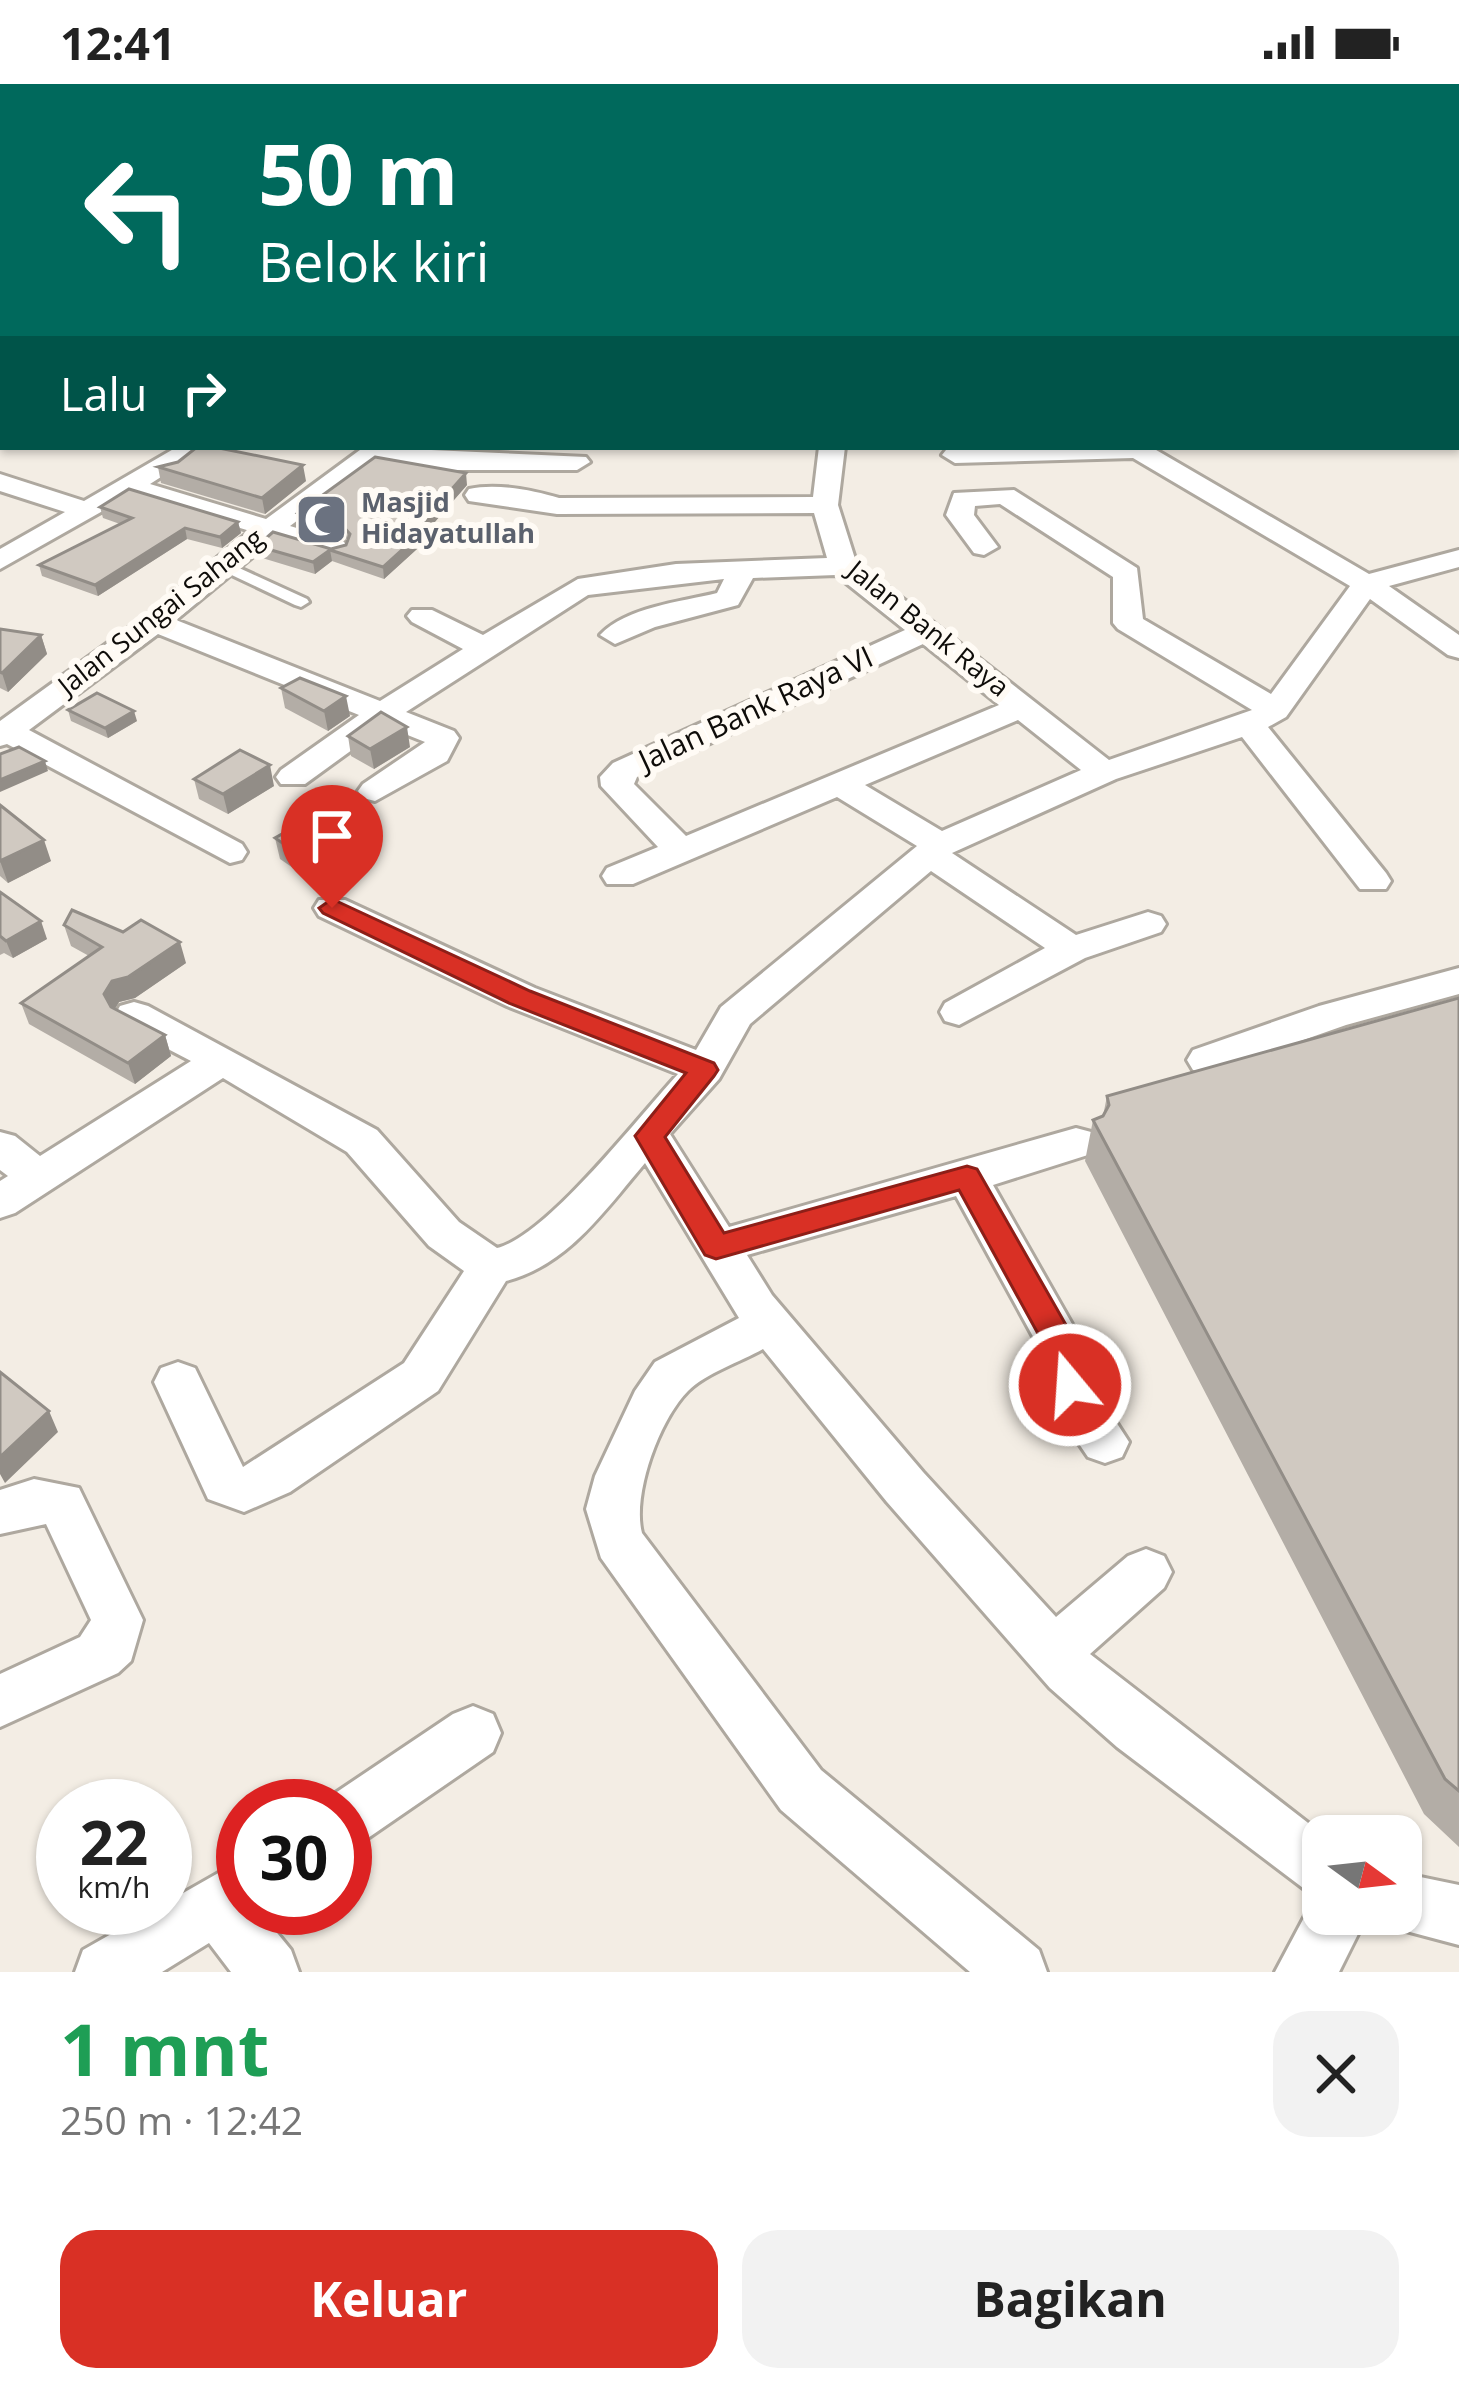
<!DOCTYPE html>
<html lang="id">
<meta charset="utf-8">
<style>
body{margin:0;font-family:"Open Sans",sans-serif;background:#f2f2f2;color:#222;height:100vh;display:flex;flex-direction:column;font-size:45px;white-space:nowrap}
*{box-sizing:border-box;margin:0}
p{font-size:39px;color:#767676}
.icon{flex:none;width:66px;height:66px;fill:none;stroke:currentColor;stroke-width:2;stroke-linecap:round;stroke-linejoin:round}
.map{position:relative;height:1888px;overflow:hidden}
.sheet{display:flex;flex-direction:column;background:#fff;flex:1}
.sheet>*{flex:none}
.top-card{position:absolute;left:0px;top:0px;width:1461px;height:366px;box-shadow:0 3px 9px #0004;background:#00695c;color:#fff;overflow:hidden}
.needle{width:78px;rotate:105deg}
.tools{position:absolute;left:1302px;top:1731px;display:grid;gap:24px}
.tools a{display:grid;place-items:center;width:120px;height:120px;border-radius:24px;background:#fff;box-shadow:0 3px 9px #0004;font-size:60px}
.speed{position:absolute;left:36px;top:1695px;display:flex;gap:24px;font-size:60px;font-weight:700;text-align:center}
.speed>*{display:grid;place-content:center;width:156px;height:156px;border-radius:50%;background:#fff;box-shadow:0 3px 9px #0004;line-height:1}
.speed small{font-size:30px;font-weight:400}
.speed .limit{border:18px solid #d22;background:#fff;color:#111}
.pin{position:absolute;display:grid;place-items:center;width:102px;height:102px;color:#fff;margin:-123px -51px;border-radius:50% 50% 50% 0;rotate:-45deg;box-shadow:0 0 12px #0007}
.pin .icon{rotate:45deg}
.me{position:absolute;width:132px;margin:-66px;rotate:342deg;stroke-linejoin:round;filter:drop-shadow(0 0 9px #0008)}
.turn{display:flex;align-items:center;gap:42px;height:252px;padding:0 60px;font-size:54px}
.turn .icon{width:156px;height:156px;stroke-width:2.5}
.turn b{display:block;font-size:84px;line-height:102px}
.then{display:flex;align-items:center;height:114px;padding:0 60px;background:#0003;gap:24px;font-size:45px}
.round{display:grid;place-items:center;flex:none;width:126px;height:126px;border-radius:36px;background:#f2f2f2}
.head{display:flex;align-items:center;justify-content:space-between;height:204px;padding:0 60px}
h1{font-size:72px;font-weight:700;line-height:90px;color:#1e9e55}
.cta{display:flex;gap:24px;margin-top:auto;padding:24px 60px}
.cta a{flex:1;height:138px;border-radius:36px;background:#d93025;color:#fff;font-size:48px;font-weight:700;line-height:138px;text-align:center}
.cta a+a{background:#f2f2f2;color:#222}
.status{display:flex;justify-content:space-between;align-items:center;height:84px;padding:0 60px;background:#fff;direction:ltr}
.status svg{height:33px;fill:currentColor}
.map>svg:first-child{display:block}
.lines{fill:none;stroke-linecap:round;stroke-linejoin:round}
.lane-casing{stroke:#aea89f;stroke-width:6}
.street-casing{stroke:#aea89f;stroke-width:6}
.secondary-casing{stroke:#aea89f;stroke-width:63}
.highway-casing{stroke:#aea89f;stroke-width:6}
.lane{fill:#fff;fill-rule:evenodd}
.street{fill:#fff;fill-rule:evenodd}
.secondary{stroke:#fff;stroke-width:57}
.highway{fill:#fff;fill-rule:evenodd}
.wall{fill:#b3ada6}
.shaded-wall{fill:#928d87}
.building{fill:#d0c9c1;stroke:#928d87;stroke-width:3}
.route{fill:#d93025;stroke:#8d1f18;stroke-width:3}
.labels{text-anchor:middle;stroke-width:12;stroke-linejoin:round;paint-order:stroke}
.far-worship-label{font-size:27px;font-weight:bold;fill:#5b616d;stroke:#fffbf5;text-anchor:start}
.far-street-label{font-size:27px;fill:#0e0c09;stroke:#fffbf5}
.street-label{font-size:30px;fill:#0e0c09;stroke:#fffbf5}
</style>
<div class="status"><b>12:41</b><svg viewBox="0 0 49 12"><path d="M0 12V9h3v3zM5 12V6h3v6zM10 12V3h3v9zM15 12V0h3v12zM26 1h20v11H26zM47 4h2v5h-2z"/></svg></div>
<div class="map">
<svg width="1459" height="1888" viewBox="0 0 1459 1888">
<rect width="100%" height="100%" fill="#f3ede4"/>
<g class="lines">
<defs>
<path id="lane" d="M224 477 307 515 309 518 301 523 295 521 219 485V479Z"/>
<path id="street" d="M1189 0H1207L1209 3H1191Z
M0 15H3L0 26Z
M1458 41H1459V51H1458Z
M0 53H3V65H0Z
M0 139H3V151H0Z
M1459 187V200H1458V187Z
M3 205V219L0 220V206Z
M3 247V261L0 262V248Z
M1458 326H1459V340H1458Z
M177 363H208L150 400 266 435 364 363 586 373 590 378 577 386H453L374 379 290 442 344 458 348 464 344 470 334 472 274 455 176 536 380 617 463 565 412 538 407 532 412 526H432L483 551 578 495 676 480 827 474 814 429 557 430 469 417 465 411 469 405C496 399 532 406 559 414L813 413 819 363H845L838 421 856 478 1109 676 1252 626 1118 545 1113 539V493L1000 420 975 422 974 431 998 463 984 471 974 469 946 431 954 409 1014 406 1137 484 1143 535 1271 610 1350 502 1133 374 955 379 942 371 946 366 1151 363 1369 490 1459 466V483L1389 502 1459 551V574L1448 571 1370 515 1286 633 1268 643 1386 789 1391 797 1386 805H1360L1242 653 1116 695 952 769 1076 851 1148 828 1161 832 1166 840 1161 848 1085 874 959 941 945 937 940 928 945 919 1045 864 931 787 750 940 719 995 670 1050 729 1143 1076 1044 1091 1048 1097 1059 1091 1070 993 1101 1093 1277 1098 1310 1129 1358 1122 1373 1105 1379 1088 1373 1058 1329 1051 1315 1047 1278 956 1112 747 1171 772 1211 923 1388 1056 1533 1128 1472 1146 1465 1164 1472 1172 1488 1164 1504 1090 1570 1325 1752 1323 1830H1368L1339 1888H1275L1315 1813 1117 1663 1050 1604 887 1418 763 1265C740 1278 706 1289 688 1307 659 1336 632 1411 642 1449L821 1686 1039 1866 1047 1888H970L781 1726 601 1474 586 1425 595 1392 635 1307 655 1278 739 1234 645 1079C605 1126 568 1181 506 1197L438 1307 290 1408 244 1428 208 1415 154 1298 161 1284 178 1278 195 1284 243 1383 404 1279 464 1187 429 1162 347 1068 223 994 15 1129 0 1134V1097L8 1092 0 1086V1048L15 1052 40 1072 191 977 120 940 115 931 120 922 134 918 148 922 377 1046 459 1138 497 1164C547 1152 640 1031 678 990L507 922 319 832 314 824 319 816H345L535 904 696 966 721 923 917 762 837 713 633 800H607L602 792 607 784 658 763 601 702 600 693 613 679 905 546 836 491 753 494 738 521 655 543 615 560 600 551C626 523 681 518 717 509L724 495 588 511 406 628 454 647 459 654 447 677 375 717 363 714 358 707 363 700 425 658 385 642 305 700H281L276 693 281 686 359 631 158 550 29 646 242 760 247 768 242 776 230 779 7 660 0 662V637L145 532 250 447 131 411 0 485V465L65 428 0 407V390L84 417ZM923 560 999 621 686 752 634 700 637 693ZM1018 636 1081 686 942 747 865 701Z
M1459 884V910L1346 941 1207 990 1193 986 1187 976 1193 966 1319 922Z
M34 1395 79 1404 143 1536 131 1577 118 1589 0 1643V1590L80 1553 91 1536 46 1440 0 1450V1406Z
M473 1622 493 1630 501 1649 493 1668 365 1756 345 1765V1722H322L325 1716 453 1630Z
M243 1775V1824H265L260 1828 291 1866 299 1888H231L209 1859 162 1888H75L83 1866Z
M1401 1789 1459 1801V1861L1380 1840 1376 1830H1401Z"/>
<path id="secondary" d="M501 3 507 0
M0 99 3 98"/>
<path id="highway" d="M739 0H782L784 3H741Z
M1458 164H1459V186H1458Z"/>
</defs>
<use href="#lane" class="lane-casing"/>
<use href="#street" class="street-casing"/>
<use href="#secondary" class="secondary-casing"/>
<use href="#highway" class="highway-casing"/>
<use href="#lane" class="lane"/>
<use href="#street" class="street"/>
<use href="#secondary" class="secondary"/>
<use href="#highway" class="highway"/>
</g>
<path class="wall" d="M158 383 306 397 265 430 161 399Z
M467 401 427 447 428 455 384 495 332 477 315 490 259 473 257 462 331 465 346 461 348 456 345 454 300 440 298 429Z
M100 423 238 438 241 449 222 464 187 455 98 512 42 492 39 481 120 440 103 434Z
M0 545 41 551 47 570 8 608 0 604Z
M281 604 350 632 328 647 285 624Z
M68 626 137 637 108 654 71 637Z
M348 652 410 663 374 685 351 672Z
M194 695 274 702 228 730 199 715Z
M0 721 51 777 8 799 0 792Z
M366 744 369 765 312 797 280 775 275 754Z
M0 808 47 855 13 874 4 869 0 871Z
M64 841 186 879 135 914 119 918 115 925 165 951 171 972 135 1000 29 940 21 919 89 872 71 862Z
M1459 914V1763L1424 1730 1085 1077 1093 1036 1103 1032 1107 1012Z"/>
<path class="shaded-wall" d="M1447 0H1459V8L1458 3H1439Z
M303 381 306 397 265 430 262 414Z
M466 389 467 401 427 447 428 455 384 495 383 483Z
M238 438 241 449 222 464 220 453Z
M185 444 187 455 98 512 95 501Z
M330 466 332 477 315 490 313 478Z
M41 551 47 570 8 608 2 589Z
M346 612 350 632 328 647 324 627Z
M134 627 137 637 108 654 105 644Z
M407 643 410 663 374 685 370 665Z
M45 677 48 687 0 708V696Z
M270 681 274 702 228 730 223 710Z
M366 744 369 765 312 797 307 776Z
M44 756 51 777 8 799 0 777Z
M41 837 47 855 13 874 6 857Z
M180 858 186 879 135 914 119 918 111 931 104 910 112 897Z
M165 951 171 972 135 1000 128 979Z
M49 1327 58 1348 5 1399 0 1390V1373Z"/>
<path class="building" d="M535 0H659L671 3H534Z
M1349 0H1447L1439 3H1346Z
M197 363H214L303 381 262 414 158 383 178 378Z
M375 373 466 389 419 442 426 444 383 483 330 466 313 478 257 462 273 448 331 465 346 461 350 450 343 442 298 429Z
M129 405 238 438 220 453 185 444 95 501 39 481 132 434 100 423Z
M0 545 41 551 2 589 0 588Z
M300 594 346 612 324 627 281 604Z
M97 609 134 627 105 644 68 626Z
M381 628 407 643 370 665 348 652Z
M19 663 45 677 0 696V670Z
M240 666 270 681 223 710 194 695Z
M0 721 44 756 0 777Z
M332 722 366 744 307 776 275 754Z
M0 808 41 837 6 857 0 852Z
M72 826 123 848 141 836 180 858 128 893 112 897 104 910 111 923 165 951 128 979 21 919 102 863 64 841Z
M1459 914V1707L1445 1695 1093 1036 1103 1032 1109 1021 1107 1012Z
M0 1288 49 1327 0 1373Z"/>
<path class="route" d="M332 815 530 907 714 979 718 986 714 992 665 1053 724 1149 967 1082 977 1085 1086 1276 1082 1310 1070 1314 1058 1310 1053 1277 959 1106 716 1175 705 1171 635 1052 686 989 511 920 323 829 319 824Z"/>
<defs>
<symbol id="mosque-square" viewBox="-11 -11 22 22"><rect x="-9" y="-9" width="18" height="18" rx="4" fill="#6b7280" stroke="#fffbf5"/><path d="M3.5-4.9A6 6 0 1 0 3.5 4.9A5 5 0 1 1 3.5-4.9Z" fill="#fff"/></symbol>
</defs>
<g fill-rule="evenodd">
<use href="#mosque-square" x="292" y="406" width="59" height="59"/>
</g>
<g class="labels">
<g class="far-worship-label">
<text x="361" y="428">Masjid<tspan x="361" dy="31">Hidayatullah</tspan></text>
</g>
<g class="far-street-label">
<text transform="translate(161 528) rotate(-38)" y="9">Jalan Sungai Sahang</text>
<text transform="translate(928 545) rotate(39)" y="9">Jalan Bank Raya</text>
</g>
<g class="street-label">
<text transform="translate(756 625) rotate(-25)" y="10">Jalan Bank Raya VI</text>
</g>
</g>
</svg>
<div class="tools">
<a><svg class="needle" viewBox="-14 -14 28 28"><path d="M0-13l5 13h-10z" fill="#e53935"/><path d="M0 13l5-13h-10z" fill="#767676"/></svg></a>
</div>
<div class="speed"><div>22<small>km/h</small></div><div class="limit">30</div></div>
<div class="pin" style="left:332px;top:824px;background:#d93025"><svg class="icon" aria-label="arrive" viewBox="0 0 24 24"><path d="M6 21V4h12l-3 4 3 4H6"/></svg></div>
<svg class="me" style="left:1070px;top:1301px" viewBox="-20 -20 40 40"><circle r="17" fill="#d93025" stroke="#fff" stroke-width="3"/><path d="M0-11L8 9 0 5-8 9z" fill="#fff"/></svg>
<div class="top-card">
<div class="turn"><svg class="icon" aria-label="left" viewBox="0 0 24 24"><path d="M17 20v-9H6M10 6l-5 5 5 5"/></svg><div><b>50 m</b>Belok kiri</div></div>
<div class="then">Lalu<svg class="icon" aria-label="right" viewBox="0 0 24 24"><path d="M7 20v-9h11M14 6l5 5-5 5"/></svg></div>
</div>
</div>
<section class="sheet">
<div class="head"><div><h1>1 mnt</h1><p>250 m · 12:42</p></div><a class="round"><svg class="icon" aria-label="close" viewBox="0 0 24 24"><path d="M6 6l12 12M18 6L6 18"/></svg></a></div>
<div class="cta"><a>Keluar</a><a>Bagikan</a></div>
</section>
